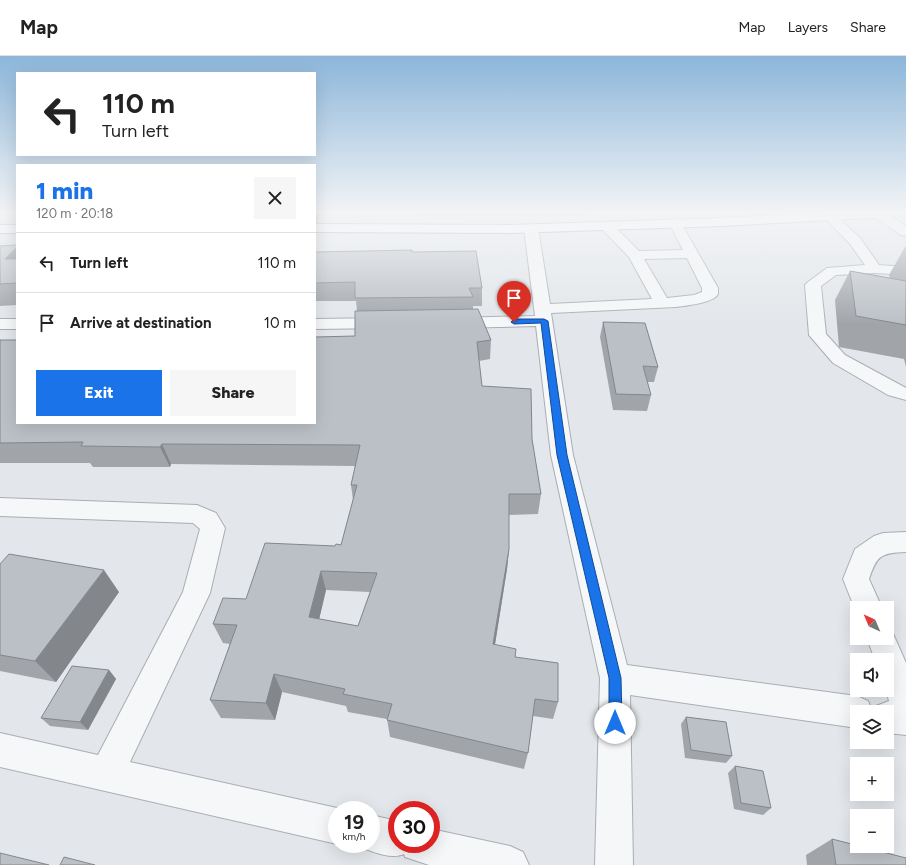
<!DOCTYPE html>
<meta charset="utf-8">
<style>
body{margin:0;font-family:Figtree,sans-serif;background:#f6f6f6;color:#222;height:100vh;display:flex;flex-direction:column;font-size:15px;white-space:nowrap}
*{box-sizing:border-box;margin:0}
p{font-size:13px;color:#767676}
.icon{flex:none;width:22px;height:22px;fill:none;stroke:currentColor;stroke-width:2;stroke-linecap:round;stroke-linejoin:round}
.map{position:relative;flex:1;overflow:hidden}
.details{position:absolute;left:16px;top:108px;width:300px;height:260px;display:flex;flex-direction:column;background:#fff;border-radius:0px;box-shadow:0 4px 16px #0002}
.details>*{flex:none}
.banner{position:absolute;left:16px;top:16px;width:300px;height:84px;border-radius:0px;box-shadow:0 4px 16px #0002;background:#fff;color:#222;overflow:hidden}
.needle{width:26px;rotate:316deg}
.buttons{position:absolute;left:850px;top:545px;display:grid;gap:8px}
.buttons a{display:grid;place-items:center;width:44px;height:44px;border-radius:0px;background:#fff;box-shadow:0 4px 16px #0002;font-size:20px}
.speed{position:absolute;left:328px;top:745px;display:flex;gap:8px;font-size:20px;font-weight:700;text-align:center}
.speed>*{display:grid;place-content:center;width:52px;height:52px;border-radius:50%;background:#fff;box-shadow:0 4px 16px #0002;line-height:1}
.speed small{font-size:10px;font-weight:400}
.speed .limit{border:6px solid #d22;background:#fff;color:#111}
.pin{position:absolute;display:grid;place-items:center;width:34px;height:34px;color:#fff;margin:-41px -17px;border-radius:50% 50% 50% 0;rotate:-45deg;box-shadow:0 0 4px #0007}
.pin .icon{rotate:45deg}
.me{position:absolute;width:44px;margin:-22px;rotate:0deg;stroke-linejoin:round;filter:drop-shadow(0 0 3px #0008)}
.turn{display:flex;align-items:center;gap:14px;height:84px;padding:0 20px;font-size:18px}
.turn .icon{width:52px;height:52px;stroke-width:2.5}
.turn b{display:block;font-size:28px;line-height:34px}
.round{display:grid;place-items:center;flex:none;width:42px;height:42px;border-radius:0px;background:#f6f6f6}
.headline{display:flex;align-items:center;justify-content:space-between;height:68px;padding:0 20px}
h1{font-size:24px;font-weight:800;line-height:30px;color:#1a73e8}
.cta{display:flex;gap:8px;margin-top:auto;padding:8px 20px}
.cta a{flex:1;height:46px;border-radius:0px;background:#1a73e8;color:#fff;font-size:16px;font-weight:800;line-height:46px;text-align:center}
.cta a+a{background:#f6f6f6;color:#222}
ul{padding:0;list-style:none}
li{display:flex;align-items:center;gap:12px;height:60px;padding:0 20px;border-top:1px solid #e0e0e0}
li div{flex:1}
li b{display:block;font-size:15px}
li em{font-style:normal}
header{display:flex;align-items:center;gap:24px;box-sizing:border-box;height:56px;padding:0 20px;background:#fff;border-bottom:1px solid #e0e0e0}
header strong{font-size:19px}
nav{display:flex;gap:22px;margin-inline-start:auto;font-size:14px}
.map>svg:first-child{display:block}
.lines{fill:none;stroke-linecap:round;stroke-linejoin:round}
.minor-casing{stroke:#a9aeb4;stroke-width:2}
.highway-casing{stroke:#8c969f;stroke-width:2}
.minor{fill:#f5f7f8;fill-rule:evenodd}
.highway{fill:#fff;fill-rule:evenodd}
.wall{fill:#a1a5aa;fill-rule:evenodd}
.shaded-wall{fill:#83868b}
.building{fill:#bbc0c6;stroke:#83868b;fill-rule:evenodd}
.route{fill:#1a73e8;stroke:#114b97}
</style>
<header>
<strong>Map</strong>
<nav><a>Map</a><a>Layers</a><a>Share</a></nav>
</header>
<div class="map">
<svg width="906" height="809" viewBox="0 0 906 809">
<rect width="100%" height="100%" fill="#e3e6ea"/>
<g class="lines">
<defs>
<path id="minor" d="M872 155H883L906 170V180L901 179 873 160 871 157Z
M830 157 834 158 860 182 879 209 906 211V219L875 217 836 219 821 230 826 278 845 299 906 332V344L888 339 833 307 809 279 805 229 808 226 827 212 865 209 850 188 824 161 826 158Z
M675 163 680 164 681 167 718 232C718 233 718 237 718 238 714 247 684 250 676 251L551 257 573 399 627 609 857 640 868 645 873 656H857V672L630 639 633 809H595L600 622 551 399 536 270 454 272 448 271 446 267 448 263 454 262 535 260 524 172 526 169H536L538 172 550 248 652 243 629 201 599 170 601 167H611L639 195 683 194 669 167 670 164ZM687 202 702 232V236L694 239 667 242 644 203Z
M386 262 392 263 394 267 392 271 386 272 315 273V263Z
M0 263H17V273H0Z
M0 442 197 449 216 457 225 472 210 537 130 706 337 752 342 754H337V788L0 711V677L98 699 183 536 200 473 193 467 0 460Z
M906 476V496C881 497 877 499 869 523L882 552H857V558L843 523 855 493 874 480 883 477Z
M887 571 891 573 906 607V679L887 677V656H873L876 650 889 645 886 634H887V604H875L867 582H887Z
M371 759 397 765V788H431V773L510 790 523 796 529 809H429L405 801 404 798C390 804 371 795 358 790L357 788H371Z"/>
<path id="highway" d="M848 155H906V160L721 170 511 177 315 176V168L511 169 721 162Z
M0 169H17V177H0Z"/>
</defs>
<use href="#minor" class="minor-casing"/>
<use href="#highway" class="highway-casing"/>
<use href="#minor" class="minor"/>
<use href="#highway" class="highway"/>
</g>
<path class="wall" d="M419 155H600V156H587L586 160H419Z
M17 189V249L0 250V190Z
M905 191H906V311L904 303 839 291 835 244 850 215 890 222 889 219Z
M315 196H412L482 232V250H473V254L491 284 490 303 479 305 482 330 532 383 541 438 538 458 509 459V493L507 513 495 588 515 601 558 646 553 663 533 660 528 697 524 713 390 681 387 663 348 656 346 650 282 636 275 664 221 662 210 644 230 588 223 587 213 568 246 543 335 490 341 489 353 444 351 429 355 410 171 408 170 411H93L90 407H0V284L17 367 355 280 357 255 356 245H315ZM326 534 370 536 358 570 319 563Z
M603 266 658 311 654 326H647L651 339 647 355 613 354 600 281Z
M0 508 119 536 56 626 0 615Z
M109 614 116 623 88 674 50 670 41 662Z
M686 661 732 700 726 707 685 702 681 668Z
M735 710 771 752 763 759 734 753 728 717Z
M832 783 906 809H807L806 799Z"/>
<path class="shaded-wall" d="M315 155H320L317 167H315Z
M17 191V223L5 203Z
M162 388 171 408 170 411 160 391Z
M509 493 507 513 492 607 493 588Z
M104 514 119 536 56 626 35 605Z
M321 515 326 534 315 581 309 561Z
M109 614 116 623 88 674 80 666Z
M274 618 282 636 275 664 266 647Z"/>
<path class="building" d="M17 189V191L5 203H17V227L0 228V190Z
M412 194V196L476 195 482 232H469L473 241 355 242V226L315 227V196Z
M850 215 906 225V269L856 260Z
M478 253 491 284 477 286 482 330 531 333 532 383 541 438H509V493L493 588 516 593 515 601 558 607V646L535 643 528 697 387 664 392 648 343 638 345 633 274 618 266 647 210 644 237 569 213 568 223 542 246 543 265 487 335 490 336 488 341 489 357 429H351L360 389 162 388 160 391 81 390 83 386 0 387V284H17V367H315V281L355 280V255ZM321 515 377 517 358 570 309 561Z
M603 266 645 267 658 311 643 310 651 339 616 338Z
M9 498 104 514 35 605 0 599V508Z
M72 610 109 614 80 666 41 662Z
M686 661 726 666 732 700 691 694Z
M735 710 763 715 771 752 741 747Z
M832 783 906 802V809H836Z
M0 797 49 809H0Z
M64 801 95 809H60Z"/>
<linearGradient id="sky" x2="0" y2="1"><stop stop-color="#8cb6da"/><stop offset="0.58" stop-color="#f2f4f6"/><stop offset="1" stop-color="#f2f4f6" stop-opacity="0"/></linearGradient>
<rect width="906" height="269" fill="url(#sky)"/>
<path class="route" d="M544 263 548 265 567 399 621 622 622 667 620 672 615 674 611 672 609 667V622L557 399 541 267 514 268 511 266 514 263Z"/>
</svg>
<div class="buttons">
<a><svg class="needle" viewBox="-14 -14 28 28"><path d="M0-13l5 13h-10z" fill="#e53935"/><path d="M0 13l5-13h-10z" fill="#767676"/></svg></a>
<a><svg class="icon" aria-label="sound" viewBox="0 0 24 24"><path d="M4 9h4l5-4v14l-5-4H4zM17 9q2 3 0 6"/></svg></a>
<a><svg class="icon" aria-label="layers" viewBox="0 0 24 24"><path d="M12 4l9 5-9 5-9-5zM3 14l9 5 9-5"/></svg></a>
<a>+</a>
<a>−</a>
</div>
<div class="speed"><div>19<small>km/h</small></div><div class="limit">30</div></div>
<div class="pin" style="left:514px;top:266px;background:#d93025"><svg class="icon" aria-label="arrive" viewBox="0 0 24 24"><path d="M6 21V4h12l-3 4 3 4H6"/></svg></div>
<svg class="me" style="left:615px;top:667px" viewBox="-20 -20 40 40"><circle r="19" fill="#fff"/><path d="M0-13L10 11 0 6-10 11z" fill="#1a73e8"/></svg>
<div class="banner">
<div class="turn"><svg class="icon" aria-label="left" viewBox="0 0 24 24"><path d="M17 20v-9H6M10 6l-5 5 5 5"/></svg><div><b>110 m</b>Turn left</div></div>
</div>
<section class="details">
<div class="headline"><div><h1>1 min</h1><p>120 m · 20:18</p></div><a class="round"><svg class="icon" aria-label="close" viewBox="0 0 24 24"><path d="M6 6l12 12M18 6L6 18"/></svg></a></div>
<ul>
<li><svg class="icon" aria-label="left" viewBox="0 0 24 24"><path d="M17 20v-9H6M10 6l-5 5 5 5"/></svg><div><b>Turn left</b></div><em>110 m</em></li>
<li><svg class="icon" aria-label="arrive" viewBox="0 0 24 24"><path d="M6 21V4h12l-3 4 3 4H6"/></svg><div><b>Arrive at destination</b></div><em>10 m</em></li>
</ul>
<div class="cta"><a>Exit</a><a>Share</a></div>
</section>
</div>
